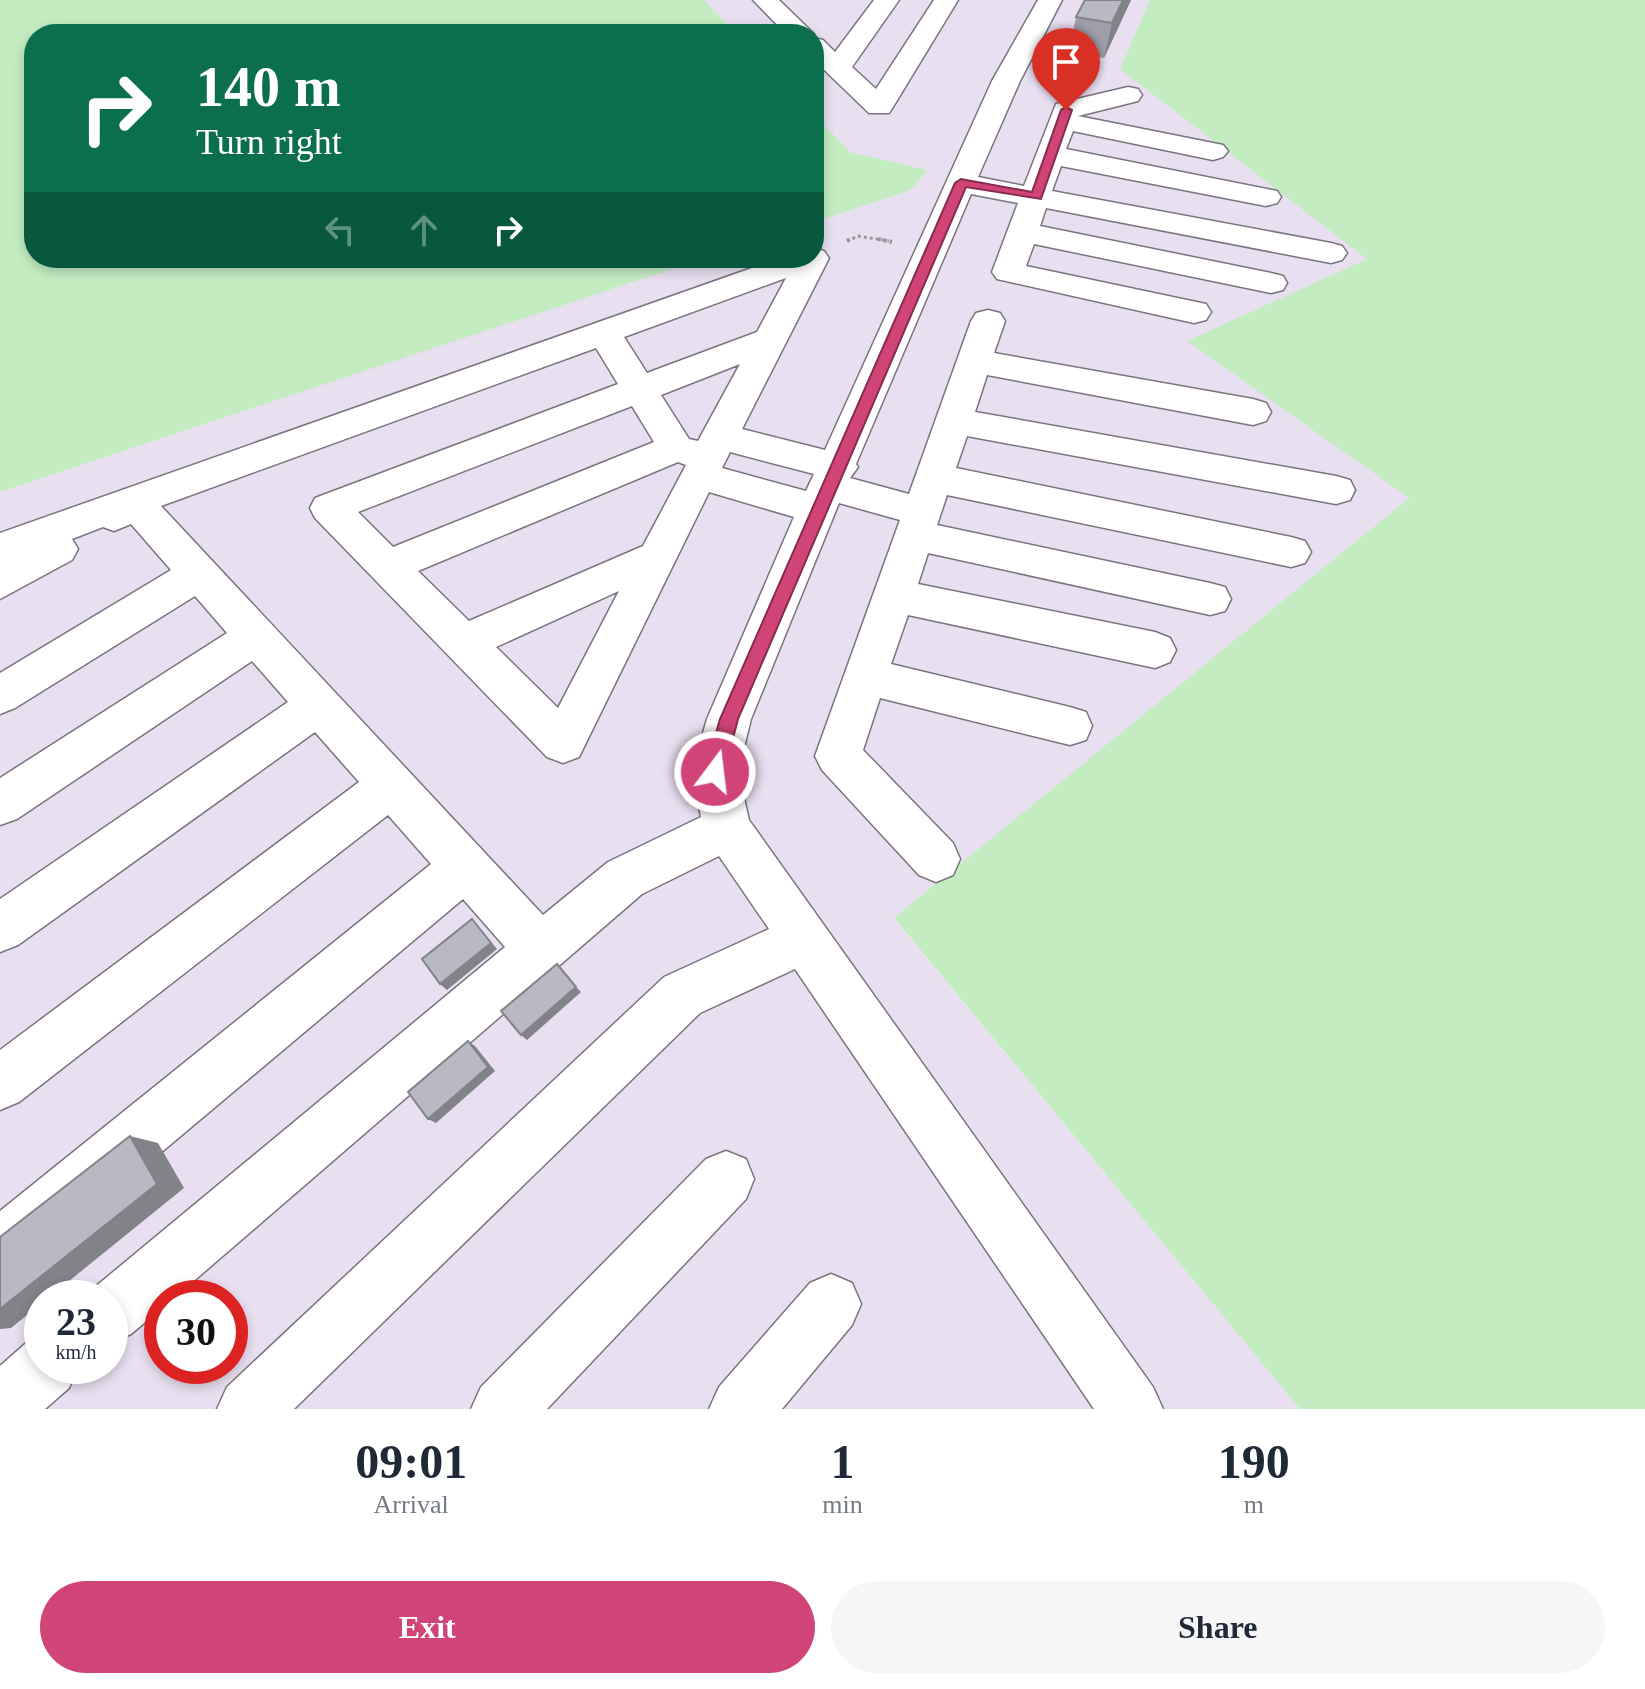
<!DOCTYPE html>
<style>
body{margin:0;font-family:Georgia,serif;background:#f6f6f7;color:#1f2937;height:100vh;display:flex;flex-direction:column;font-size:30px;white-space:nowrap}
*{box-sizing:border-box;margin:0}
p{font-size:26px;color:#747a83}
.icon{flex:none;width:44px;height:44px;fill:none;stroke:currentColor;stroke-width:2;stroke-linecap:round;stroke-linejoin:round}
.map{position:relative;height:1409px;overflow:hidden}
.drawer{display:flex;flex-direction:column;background:#fff;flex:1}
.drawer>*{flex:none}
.top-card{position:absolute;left:24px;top:24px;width:800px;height:244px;border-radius:32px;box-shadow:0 4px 12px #0003;background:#0b6e4f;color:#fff;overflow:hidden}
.speed{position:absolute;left:24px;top:1280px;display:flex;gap:16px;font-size:40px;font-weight:700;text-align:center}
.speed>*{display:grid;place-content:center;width:104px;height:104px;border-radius:50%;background:#fff;box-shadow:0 4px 12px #0003;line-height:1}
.speed small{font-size:20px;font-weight:400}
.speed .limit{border:12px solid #d22;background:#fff;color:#111}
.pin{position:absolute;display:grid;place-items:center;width:68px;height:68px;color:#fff;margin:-82px -34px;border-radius:50% 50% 50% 0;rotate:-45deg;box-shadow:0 0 8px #0007}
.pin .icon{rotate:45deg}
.me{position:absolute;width:88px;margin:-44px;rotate:15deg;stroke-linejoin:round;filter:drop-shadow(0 0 6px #0008)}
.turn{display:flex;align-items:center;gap:28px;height:168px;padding:0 40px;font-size:36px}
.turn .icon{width:104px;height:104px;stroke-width:2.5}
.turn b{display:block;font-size:56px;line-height:68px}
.lanes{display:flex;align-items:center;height:76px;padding:0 40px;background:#0003;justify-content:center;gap:40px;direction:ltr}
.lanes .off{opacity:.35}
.eta{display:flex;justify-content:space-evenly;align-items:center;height:136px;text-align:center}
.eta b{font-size:48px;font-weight:800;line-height:56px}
.action{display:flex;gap:16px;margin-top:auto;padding:16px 40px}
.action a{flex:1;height:92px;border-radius:48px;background:#d04477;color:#fff;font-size:32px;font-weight:800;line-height:92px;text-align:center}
.action a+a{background:#f6f6f7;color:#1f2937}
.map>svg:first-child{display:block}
.built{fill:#e8dff0;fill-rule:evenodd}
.green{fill:#c3edc1}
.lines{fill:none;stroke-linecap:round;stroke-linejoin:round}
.minor-casing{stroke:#79747e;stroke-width:3}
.path-far1{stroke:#9a969e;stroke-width:3;stroke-dasharray:3 3;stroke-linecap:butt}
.path{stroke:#9a969e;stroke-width:4;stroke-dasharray:3 3;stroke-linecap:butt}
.minor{fill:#fff;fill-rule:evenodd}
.wall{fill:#9f9fa9}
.shaded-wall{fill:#828289}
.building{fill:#b9b9c4;stroke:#828289;stroke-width:2}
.route{fill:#d04477;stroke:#872c4d;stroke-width:2}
</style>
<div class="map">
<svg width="1645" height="1409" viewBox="0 0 1645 1409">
<rect width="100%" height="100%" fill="#f1ebf5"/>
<path class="built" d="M704 0H1150L1120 69 1368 259 1188 341 1409 498 894 919 1300 1409H0V491L705 258H814V222L911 190 926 170 850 152 814 115V34H736ZM42 1298H110V1366H42ZM162 1298H230V1366H162Z"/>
<path class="green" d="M0 0H704L736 34H34V258H705L0 492Z
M1150 0H1645V1409H1300L894 918 1409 498 1187 341 1367 259 1120 69Z
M814 115 850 152 927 170 911 190 814 222Z"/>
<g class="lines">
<defs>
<path id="minor" d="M753 0H779L814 34H786Z
M874 0H899L852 67 876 89 934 0H958L893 107 889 113H869L814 60V38L823 40 835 52Z
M1038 0H1062L1020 81 978 177 1024 186 1056 104 1128 87 1138 89 1142 95 1138 101 1078 116 1223 145 1228 151 1223 157 1213 160 1073 131 1066 149 1277 191 1281 197 1277 203 1266 206 1061 166 1052 191 1331 243 1342 246 1347 253 1342 260 1331 263 1046 208 1040 226 1271 273 1283 276 1287 283 1283 290 1271 293 1034 244 1026 266 1206 304 1211 312 1206 320 1194 323 997 279 992 272 1018 203 971 194 856 464 858 467 850 478 909 494 971 321 976 313 988 310 1000 313 1005 321 994 353 1253 399 1266 403 1271 412 1266 421 1253 425 987 375 975 412 1336 476 1350 480 1355 490 1350 500 1336 504 967 436 956 468 1291 537 1305 541 1311 552 1305 563 1291 567 947 495 937 525 1210 583 1225 587 1231 599 1225 611 1210 615 928 553 918 584 1155 632 1170 638 1176 650 1170 662 1155 668 908 615 891 664 1070 707 1086 712 1092 726 1086 740 1070 745 880 698 863 750 953 843 960 859 953 875 936 882 919 875 822 770 815 756 900 520 839 503 751 719 738 772 749 820 1153 1387 1163 1409H1094L795 969 700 1013 294 1409H217L227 1387 664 977 769 929 719 856 642 894 174 1298H162V1308L131 1334 110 1343V1298H86L89 1292 505 947 463 899 21 1270 0 1278V1211L431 864 388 815 19 1102 0 1110V1050L359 782 315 732 18 945 0 952V899L288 702 252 661 17 819 0 825V778L227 633 195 596 15 708 0 714V673L171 570 131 524 114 531 103 527 72 539 78 549 72 560 0 599V533L780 258H814V248L824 251 829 258 742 429 825 450 992 81ZM786 278 757 332 647 373 624 337ZM596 348 618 384 315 498 310 508 315 518 547 757 563 763 579 757 709 492 794 517 707 719 692 772 701 817 608 862 543 915 161 506ZM740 364 698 441 689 439 661 395ZM632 406 654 442 393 547 358 512ZM730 452 814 474 806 491 722 468ZM678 462 686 465 643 546 469 621 418 571ZM619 591 558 708 496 647Z
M726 1151 746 1159 754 1179 746 1199 547 1409H471L481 1387 706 1159Z
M831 1274 852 1283 861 1304 852 1325 782 1409H709L719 1387 810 1283Z
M42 1337V1366H78L69 1388 45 1409H0V1366L25 1344Z"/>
</defs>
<use href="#minor" class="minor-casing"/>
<path class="path-far1" d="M847 241 858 236 889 241"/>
<path class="path" d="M878 239 892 242
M847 241 850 239"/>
<use href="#minor" class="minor"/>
</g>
<path class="wall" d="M1085 0H1131L1104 58 1069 52 1076 17Z"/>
<path class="shaded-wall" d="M1123 0H1131L1104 58 1112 23Z
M472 919 497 949 447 990 440 984Z
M576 987 581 992 527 1040 521 1035Z
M468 1041 475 1046 495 1071 436 1123 428 1119Z
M130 1136 158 1143 184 1188 48 1298H42V1303L11 1328 0 1329V1309Z"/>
<path class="building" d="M1085 0H1123L1112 23 1076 17Z
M472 919 491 943 440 984 422 959Z
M557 964 576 987 521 1035 501 1011Z
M468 1041 488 1067 428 1119 408 1092Z
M130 1136 157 1184 0 1309V1237Z"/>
<path class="route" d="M1066 107 1072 110 1041 199 966 187 738 719 724 772 715 780 708 778 705 772 720 719 955 183 961 179 1032 192 1061 110Z"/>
</svg>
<div class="speed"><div>23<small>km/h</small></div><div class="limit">30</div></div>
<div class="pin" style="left:1066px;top:110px;background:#d93025"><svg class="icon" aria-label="arrive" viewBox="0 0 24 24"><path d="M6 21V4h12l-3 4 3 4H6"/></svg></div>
<svg class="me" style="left:715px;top:772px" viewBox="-20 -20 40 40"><circle r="17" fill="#d04477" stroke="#fff" stroke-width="3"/><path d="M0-11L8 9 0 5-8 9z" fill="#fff"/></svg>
<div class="top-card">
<div class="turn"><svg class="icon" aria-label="right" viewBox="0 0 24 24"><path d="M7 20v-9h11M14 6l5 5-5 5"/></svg><div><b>140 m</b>Turn right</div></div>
<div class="lanes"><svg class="icon off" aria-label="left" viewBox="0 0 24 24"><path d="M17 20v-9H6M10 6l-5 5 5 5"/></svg><svg class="icon off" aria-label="ahead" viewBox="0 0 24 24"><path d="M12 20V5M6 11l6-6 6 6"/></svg><svg class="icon" aria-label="right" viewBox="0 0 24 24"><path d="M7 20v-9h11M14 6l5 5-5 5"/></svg></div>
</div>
</div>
<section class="drawer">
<div class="eta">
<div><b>09:01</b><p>Arrival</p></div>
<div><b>1</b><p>min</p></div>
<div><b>190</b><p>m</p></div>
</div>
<div class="action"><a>Exit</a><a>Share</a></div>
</section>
